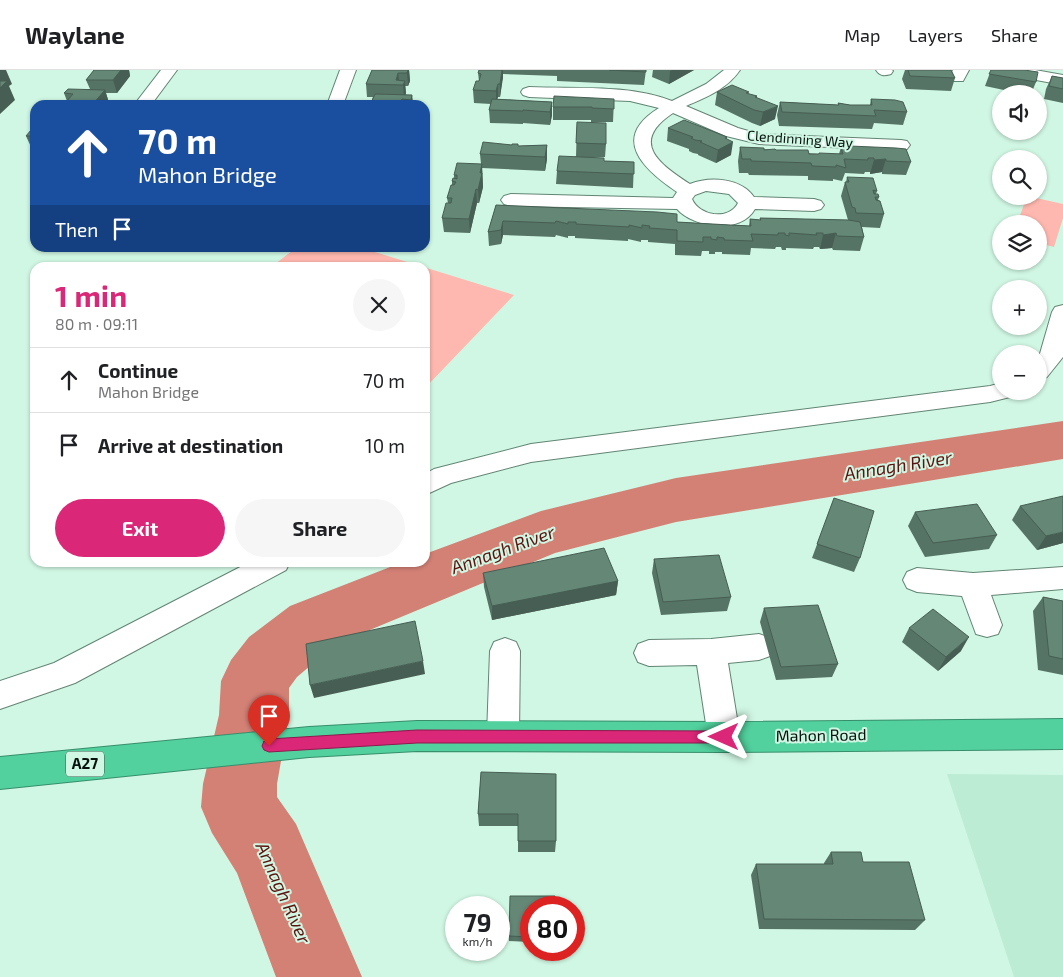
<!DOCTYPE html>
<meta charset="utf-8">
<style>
body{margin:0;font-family:"Exo 2",sans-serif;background:#f6f6f6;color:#202124;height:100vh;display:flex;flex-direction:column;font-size:19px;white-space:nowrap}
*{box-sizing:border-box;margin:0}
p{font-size:16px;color:#757577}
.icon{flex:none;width:28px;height:28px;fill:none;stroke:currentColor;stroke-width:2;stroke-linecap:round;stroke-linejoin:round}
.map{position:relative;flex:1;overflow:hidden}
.drawer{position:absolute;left:30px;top:192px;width:400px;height:305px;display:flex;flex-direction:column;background:#fff;border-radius:15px;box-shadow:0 1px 4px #0004}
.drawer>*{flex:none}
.top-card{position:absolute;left:30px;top:30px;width:400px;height:152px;border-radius:15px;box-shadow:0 1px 4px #0004;background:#1a4fa0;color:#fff;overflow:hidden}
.fabs{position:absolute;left:992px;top:15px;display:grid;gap:10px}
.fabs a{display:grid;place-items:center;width:55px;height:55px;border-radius:50%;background:#fff;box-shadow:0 1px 4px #0004;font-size:25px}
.speed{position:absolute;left:445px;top:826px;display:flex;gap:10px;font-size:25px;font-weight:700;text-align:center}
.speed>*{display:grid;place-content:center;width:65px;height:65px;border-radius:50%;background:#fff;box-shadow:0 1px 4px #0004;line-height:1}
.speed small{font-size:12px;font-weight:400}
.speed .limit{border:8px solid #d22;background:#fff;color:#111}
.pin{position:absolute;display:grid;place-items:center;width:42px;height:42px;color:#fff;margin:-51px -21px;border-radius:50% 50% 50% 0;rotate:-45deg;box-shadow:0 0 5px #0007}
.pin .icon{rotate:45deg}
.me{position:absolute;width:55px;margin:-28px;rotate:270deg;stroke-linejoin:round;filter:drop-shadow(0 0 4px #0008)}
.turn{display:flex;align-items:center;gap:18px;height:105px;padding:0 25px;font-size:22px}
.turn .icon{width:65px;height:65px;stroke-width:2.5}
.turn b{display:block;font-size:35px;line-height:42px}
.then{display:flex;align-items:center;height:48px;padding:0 25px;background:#0003;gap:10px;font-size:19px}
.round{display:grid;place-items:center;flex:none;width:52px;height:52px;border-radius:26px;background:#f6f6f6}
.head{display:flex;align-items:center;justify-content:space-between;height:85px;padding:0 25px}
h1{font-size:30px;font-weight:700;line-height:38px;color:#db2777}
.primary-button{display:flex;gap:10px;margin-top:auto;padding:10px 25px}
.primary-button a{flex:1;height:58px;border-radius:30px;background:#db2777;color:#fff;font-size:20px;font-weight:700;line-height:58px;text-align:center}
.primary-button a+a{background:#f6f6f6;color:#202124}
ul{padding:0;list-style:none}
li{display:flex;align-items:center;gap:15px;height:65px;padding:0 25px;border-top:1px solid #e0e0e0}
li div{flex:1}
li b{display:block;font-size:19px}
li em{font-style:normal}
header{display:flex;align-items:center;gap:30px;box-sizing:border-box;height:70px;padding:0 25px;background:#fff;border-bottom:1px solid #e0e0e0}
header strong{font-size:24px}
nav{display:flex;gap:28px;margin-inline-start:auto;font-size:18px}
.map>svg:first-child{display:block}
.built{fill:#bdecd5}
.green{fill:#feb8af}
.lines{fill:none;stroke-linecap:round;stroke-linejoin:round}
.river{fill:#d38075;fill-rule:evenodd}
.minor-casing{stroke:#628474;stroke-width:2}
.highway-casing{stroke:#378e6b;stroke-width:2}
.minor{fill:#fff;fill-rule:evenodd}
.highway{fill:#52d19e;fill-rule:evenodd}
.wall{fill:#567465}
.shaded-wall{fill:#465e53}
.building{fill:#648776;stroke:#465e53}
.route{fill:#db2777;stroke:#8e194d}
.labels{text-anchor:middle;stroke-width:4;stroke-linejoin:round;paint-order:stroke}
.far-street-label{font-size:14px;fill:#06130d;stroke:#d0f7e3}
.shield{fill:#d0f7e3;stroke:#43574d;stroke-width:1}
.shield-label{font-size:15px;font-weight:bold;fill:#06130d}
.street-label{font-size:16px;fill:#06130d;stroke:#d0f7e3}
.water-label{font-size:18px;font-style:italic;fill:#5e120f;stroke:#d0f7e3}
</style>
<header>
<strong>Waylane</strong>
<nav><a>Map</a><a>Layers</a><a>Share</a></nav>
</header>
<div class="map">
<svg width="1063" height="907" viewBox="0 0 1063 907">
<rect width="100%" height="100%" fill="#d0f7e3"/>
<path class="built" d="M947 704 1063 705V907H1014Z"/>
<path class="green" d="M1027 126 1063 134V148L1054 177 1039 173V154H1017Z
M296 178H362L514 225 425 318V198L271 197Z"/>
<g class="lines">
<path class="river" d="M1063 351V389L676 452 555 483 336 574 297 607 289 618V645L277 714V727L296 754 362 907H276L237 803 212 763 201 737 203 714 219 645 221 611 231 590 249 567 290 536 403 492H425V484L541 441 676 408Z"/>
<defs>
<path id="minor" d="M161 0H177L151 35H134Z
M340 0H356L343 35H327Z
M724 0H740C727 19 707 27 686 36L738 58 759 64 901 70 907 71 910 75 907 79 901 80 759 74 726 66 673 43C629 72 659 94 690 114 710 106 741 108 754 127L814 129 821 131 824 135 821 139 814 141 755 139C740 165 694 158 677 139L511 136 504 134 501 130 504 126 511 124 673 128 677 122C643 99 610 68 659 38L630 31 529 27 523 25 521 22 523 19 529 17C575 19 628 14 672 31L706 14ZM706 121 729 124 738 133C729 151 699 146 692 129L695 125Z
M876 0H892L893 1 891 4C884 6 880 6 876 0Z
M953 0H969L963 11H951L949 8Z
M1002 0H1035L1063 5V15L1010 5 1004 3Z
M1063 235V287L1047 307 1039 310V287L1052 242 1055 237Z
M1001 313V321H1013L1010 327 990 332 531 392 451 413 425 425V404L434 399 531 374 990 316Z
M250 492H290L286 500 75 613 0 639V611L54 593Z
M1063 497V519L991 525 1002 555 998 564 987 567 976 564 962 526 917 522 907 518 903 510 907 502 917 498 973 503Z
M759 564 770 568 774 577 770 586 759 590 728 593 740 667 736 678 724 682 712 678 708 667 697 595 649 596 638 592 634 583 638 574 649 570 711 569Z
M505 568 516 572 520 581 519 665 515 676 503 680 491 676 487 665 490 581 494 572Z"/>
<path id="highway" d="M1063 649V679L724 682 417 681 309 687 0 719V687L309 657 417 651 724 652Z"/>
</defs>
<use href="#minor" class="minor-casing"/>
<use href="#highway" class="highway-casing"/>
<use href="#minor" class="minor"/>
<use href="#highway" class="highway"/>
</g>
<path class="wall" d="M94 0H129L130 6 117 23H106L109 33 108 35H53L66 32 67 31 64 23 90 19 86 10Z
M372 0H409L410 11 408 16H405L406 25H412L413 35H370L373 27H367L366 14Z
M479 0H646L644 15 557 11V6L503 4 500 27H498L497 29 552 32V45L550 55 523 53V54L490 53 489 40 491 34 474 33 473 20 479 11 478 3Z
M653 0H694L669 14 652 7Z
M905 0H951L955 8 951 21 906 19 902 9Z
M991 0 1036 12 1031 24H1023L985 16Z
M1052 6 1063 8V33L1044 29 1046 19Z
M717 22 757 26V28L775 49 760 56 752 53 715 35Z
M614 29 613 52H591V50H553V37Z
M871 29 907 42 903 55 874 53 872 59 779 56 777 45 780 32 838 35V33L850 35H870Z
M577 52 606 74 605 87H591L604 91 634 92 633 118 556 114 557 101 576 86Z
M668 58 727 69 731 85 716 93 698 85V84L693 83 689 81V79L667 71Z
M35 60V79H32L26 66Z
M547 75V89L545 101 482 98 483 117 479 133H477L470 163 444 162 442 148 448 133 447 128 452 115V111L454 108V105L481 94 480 84 518 76Z
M850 76 911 92 906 105 882 104V102L870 104V102H865L864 104 845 103 842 111 833 109V111L808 110V106L749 105 748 103H739L738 91 740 77 818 84H839L841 77H850Z
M847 107 877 121 876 124 879 127 878 130 884 144 880 158 862 157 864 167 860 181 833 180 832 178 820 179 819 177H814L813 179 786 178V180H782L781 177H776L775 179 751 178 750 185 722 184V182H715V184H709V181H702L701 186 675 185V174L648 172V170H641V172L628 169V171L575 168V166H568V168L556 165 555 167 503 165 501 174 489 176 488 162 496 135 677 152 749 156 750 149 760 150V148L848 150 841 126 845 112H846Z
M834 428 860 488 854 502 812 488Z
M1020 436 1063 473 1037 480 1012 450Z
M915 442 997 465 989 479 925 487 908 456Z
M654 489 731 527 727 541 661 545 652 503Z
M483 503 618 511 616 525 492 550 484 517Z
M1043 527 1063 531V605L1038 600 1033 541Z
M764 538 838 594 832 607 776 610 760 552Z
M909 558 961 581 938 601 902 572Z
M481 702 556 771 555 782H518V756H479L478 744Z
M831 782 863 792 925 850 915 860 759 859 751 805 756 794H824V793Z
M531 838V872L509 871V866Z"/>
<path class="shaded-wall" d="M0 0H6L12 14 9 16 15 30 0 44Z
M121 0H129L130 6 117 23 113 10Z
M408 0H409L410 11 408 16 407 3Z
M502 0H503V8L500 27V14Z
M672 0H694L669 14 670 1Z
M398 3 400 15 396 10Z
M405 11 406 23 404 28 403 15Z
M498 14V27L496 34V21Z
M105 20 109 33 108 35H92Z
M412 25 413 35H411V30Z
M552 32V45L550 55V42Z
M778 36 775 49 760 56 763 42Z
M727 67 726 75 733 72 731 85 716 93 718 80 725 68Z
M547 75V89L545 101V87Z
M886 89 882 102 870 104 874 90Z
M482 94 483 117 479 133 478 120 480 103Z
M476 119 477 133 470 163 469 149Z
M503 151V165L501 174V160Z
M836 163 832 178 820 179 823 165Z
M1063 462V473L1037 480 1046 466Z
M618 511 616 525 492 550V536Z
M969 567 961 581 938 601 946 587Z
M423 591 425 604 314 628 310 615Z"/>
<path class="building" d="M94 0H121L113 10H86Z
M372 0H408L407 3H398L397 7 396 10 405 11 403 15 366 14Z
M479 0H502L500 14H498L496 21 473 20 476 11H479L481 4 478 3Z
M609 0H646V2Z
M908 0H951L955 8 910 6Z
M991 0H1024L1038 2 1036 12 989 4Z
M1052 6 1063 8V19L1049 16Z
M0 11H7L0 18Z
M732 15 749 22 746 23 757 26 755 27 778 36 763 42 754 40 717 22Z
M68 19 105 20 92 35H53L57 31 66 32 73 24 64 23Z
M375 24 412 25 411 30 402 29 400 35H370Z
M554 26 614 29V39L592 38V37H553Z
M492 29 552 32 550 42 523 40V41L489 40Z
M871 29 895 30 903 32 907 42 874 40 876 46 782 42 780 32 839 35 838 33 850 35H872Z
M684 50 727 67 725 68 733 72 718 80 700 72 702 71 695 70 691 68 693 67 668 58Z
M577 52 606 53V74L576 73Z
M31 60H35V66H26Z
M483 72 512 75V74H518V76L547 75 545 87 480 84Z
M850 76 896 78 906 79 911 92 886 91V89L874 90V88H868V90L844 89 846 98 836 95V97L812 96 811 93 751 91V89H742L740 77 764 78V80L775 79 776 80H808L809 84H819V83L843 84 841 77H850Z
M559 86 604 88V91L634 92V104L557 101Z
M457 93 482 94 480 103H482L478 120 476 119 469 149 442 148 446 133H451L452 128H447L451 115H454L456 112 452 111 453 108 457 109V105H454Z
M847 107 873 108 877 121 873 120 874 124H878L879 127H875L876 130 880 131 884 144 856 143 855 138 852 137 845 112H849Z
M496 135 657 142 677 144V152L730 155 751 156 750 149 761 150 760 148 849 150 860 152 864 167 837 166 836 163 823 165V163H816L817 165 789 163V166L785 165V163H778V165L751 164 753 171 724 170V168L717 167V170L711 169V167H703V172L677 171V160L649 158 650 156 642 155V158L629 155V157L576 154V152H568V154L556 151 555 153 503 151 501 160 488 162Z
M1063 426V462L1046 466 1020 436Z
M834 428 874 441 860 488 817 474Z
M977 434 997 465 933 473 915 442Z
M604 478 618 511 492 536 483 503Z
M719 485 731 527 663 532 654 489Z
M1043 527 1063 531V589L1049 586Z
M818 535 838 594 781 597 764 538Z
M933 539 969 567 946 587 909 558Z
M415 551 423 591 310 615 306 574Z
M481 702 556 704V771H518V744H478Z
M831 782H861L863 792H909L925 850 764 849 756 794H833Z
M510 826H555V838H531V867L509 866Z"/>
<path class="route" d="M417 660 724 661 729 662 731 667 729 671 724 673H417L269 682 264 680 262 676 264 671 269 669Z"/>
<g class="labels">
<g class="far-street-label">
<text transform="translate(800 69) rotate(4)" y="5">Clendinning Way</text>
</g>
<rect class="shield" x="66" y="681.5" width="38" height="25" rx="4"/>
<g class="shield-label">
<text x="85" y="699">A27</text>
</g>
<g class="street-label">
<text transform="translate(821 665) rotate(-1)" y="6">Mahon Road</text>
</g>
<g class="water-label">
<text transform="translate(898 396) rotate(-9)" y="6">Annagh River</text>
<text transform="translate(503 480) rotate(-20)" y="6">Annagh River</text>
<text transform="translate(283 823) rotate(66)" y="6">Annagh River</text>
</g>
</g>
</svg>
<div class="fabs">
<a><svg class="icon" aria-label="sound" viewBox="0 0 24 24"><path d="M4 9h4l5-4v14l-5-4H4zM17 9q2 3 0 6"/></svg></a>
<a><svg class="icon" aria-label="search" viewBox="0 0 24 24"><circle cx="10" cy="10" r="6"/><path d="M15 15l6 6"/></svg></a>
<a><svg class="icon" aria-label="layers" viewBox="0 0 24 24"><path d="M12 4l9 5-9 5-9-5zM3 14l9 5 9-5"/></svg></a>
<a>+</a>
<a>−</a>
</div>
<div class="speed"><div>79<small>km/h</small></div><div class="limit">80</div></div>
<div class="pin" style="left:269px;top:676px;background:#d93025"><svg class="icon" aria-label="arrive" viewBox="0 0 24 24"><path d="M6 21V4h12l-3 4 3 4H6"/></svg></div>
<svg class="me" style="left:724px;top:667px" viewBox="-20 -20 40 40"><path d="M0-17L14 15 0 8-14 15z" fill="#db2777" stroke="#fff" stroke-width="4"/></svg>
<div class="top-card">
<div class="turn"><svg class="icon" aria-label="ahead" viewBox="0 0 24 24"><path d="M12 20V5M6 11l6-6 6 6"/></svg><div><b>70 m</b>Mahon Bridge</div></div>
<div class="then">Then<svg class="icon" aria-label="arrive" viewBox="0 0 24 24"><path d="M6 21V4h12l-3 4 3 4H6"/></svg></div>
</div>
<section class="drawer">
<div class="head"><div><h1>1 min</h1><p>80 m · 09:11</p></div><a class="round"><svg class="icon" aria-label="close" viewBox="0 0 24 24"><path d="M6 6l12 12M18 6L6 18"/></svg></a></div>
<ul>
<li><svg class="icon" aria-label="ahead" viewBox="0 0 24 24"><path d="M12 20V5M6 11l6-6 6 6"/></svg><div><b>Continue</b><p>Mahon Bridge</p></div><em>70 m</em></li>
<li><svg class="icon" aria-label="arrive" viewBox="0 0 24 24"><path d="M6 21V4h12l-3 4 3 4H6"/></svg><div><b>Arrive at destination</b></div><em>10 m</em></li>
</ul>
<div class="primary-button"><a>Exit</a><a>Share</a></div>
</section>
</div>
